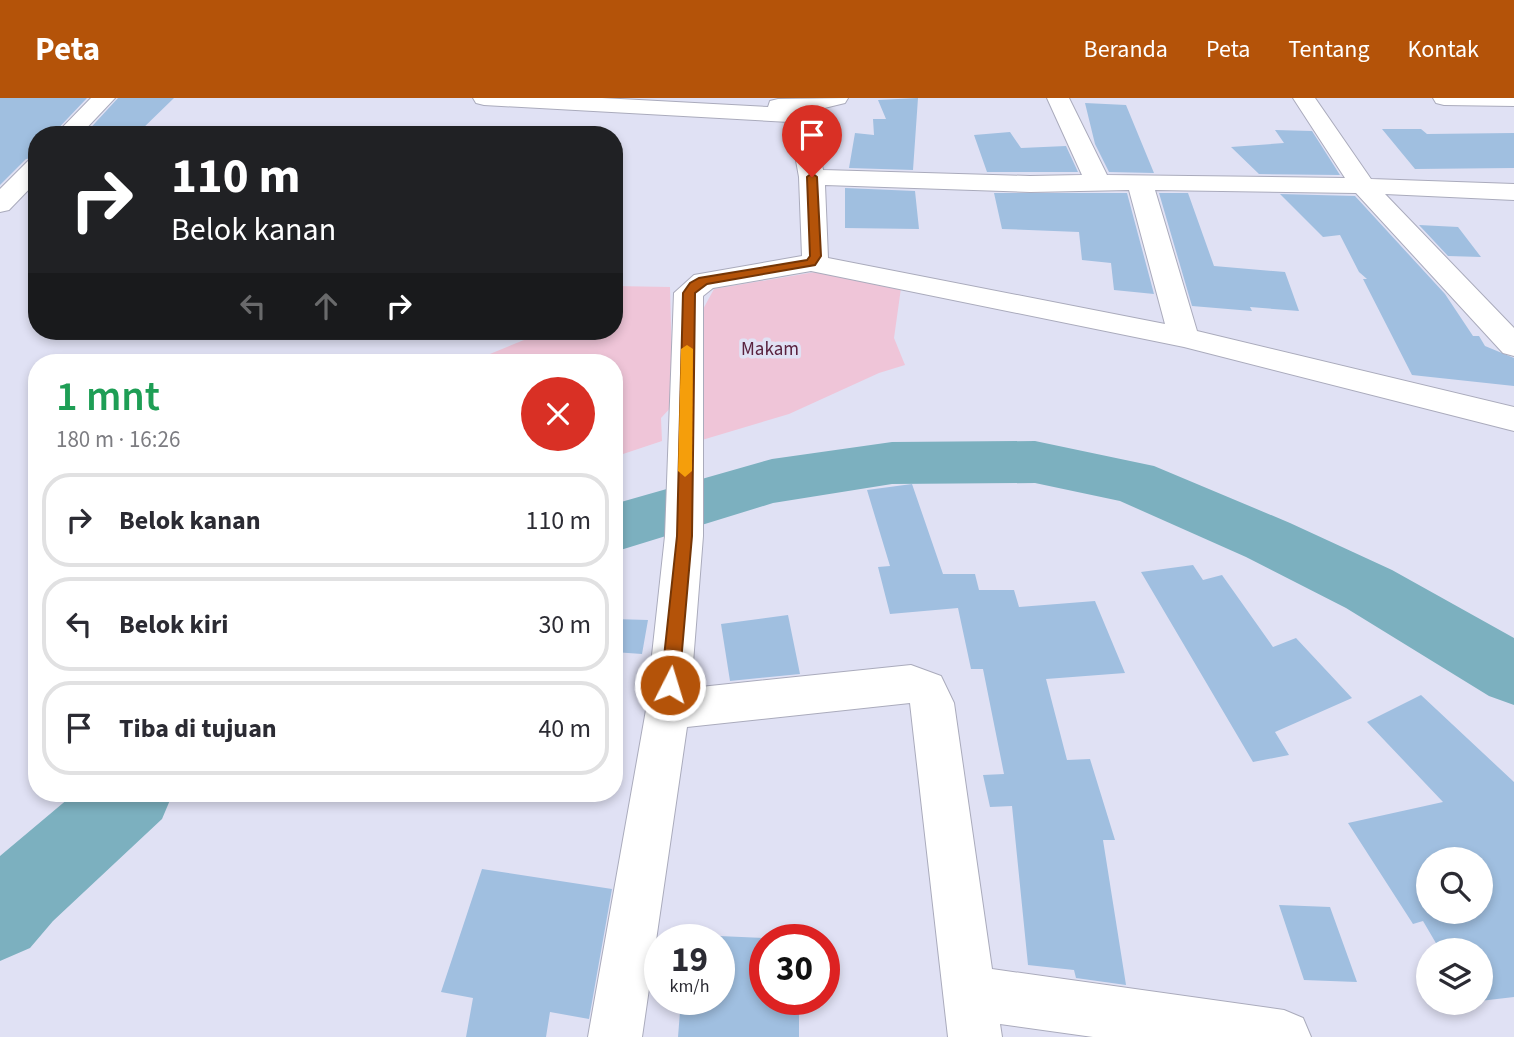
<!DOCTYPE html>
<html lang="id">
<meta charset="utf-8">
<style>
body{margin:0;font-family:"Source Sans 3",sans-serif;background:#f2f2f3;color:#2b2b33;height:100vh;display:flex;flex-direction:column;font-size:26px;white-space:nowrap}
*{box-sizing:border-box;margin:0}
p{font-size:23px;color:#7c7c81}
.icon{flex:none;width:38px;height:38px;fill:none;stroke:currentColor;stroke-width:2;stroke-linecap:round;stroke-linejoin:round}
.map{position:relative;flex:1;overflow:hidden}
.side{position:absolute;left:28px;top:256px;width:595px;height:448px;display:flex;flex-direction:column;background:#fff;border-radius:28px;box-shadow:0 4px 10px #0003}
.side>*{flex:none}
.guide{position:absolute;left:28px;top:28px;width:595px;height:214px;border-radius:28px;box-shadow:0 4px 10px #0003;background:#202124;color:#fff;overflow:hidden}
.controls{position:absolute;left:1416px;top:749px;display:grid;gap:14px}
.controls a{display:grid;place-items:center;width:77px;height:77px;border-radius:50%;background:#fff;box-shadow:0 4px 10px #0003;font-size:35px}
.speed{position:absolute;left:644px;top:826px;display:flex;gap:14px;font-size:35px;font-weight:700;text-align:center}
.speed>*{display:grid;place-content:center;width:91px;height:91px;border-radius:50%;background:#fff;box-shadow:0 4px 10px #0003;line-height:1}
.speed small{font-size:18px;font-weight:400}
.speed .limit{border:10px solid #d22;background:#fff;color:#111}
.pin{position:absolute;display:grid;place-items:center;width:60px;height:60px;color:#fff;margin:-72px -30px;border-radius:50% 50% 50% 0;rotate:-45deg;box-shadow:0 0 7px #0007}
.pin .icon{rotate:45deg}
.me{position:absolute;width:77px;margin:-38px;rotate:5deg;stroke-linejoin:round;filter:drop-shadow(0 0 5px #0008)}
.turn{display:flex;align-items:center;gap:24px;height:147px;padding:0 28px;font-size:32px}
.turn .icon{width:91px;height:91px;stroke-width:2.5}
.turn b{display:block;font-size:49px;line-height:60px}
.lanes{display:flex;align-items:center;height:66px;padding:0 28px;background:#0003;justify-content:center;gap:35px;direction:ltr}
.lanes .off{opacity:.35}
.round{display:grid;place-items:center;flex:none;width:74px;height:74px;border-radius:37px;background:#f2f2f3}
.headline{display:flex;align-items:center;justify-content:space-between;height:119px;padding:0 28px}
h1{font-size:42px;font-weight:600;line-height:52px;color:#1e9e55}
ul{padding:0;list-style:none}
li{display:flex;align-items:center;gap:21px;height:94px;margin:0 14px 10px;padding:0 14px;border:4px solid #e1e1e2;border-radius:28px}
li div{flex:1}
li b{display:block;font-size:26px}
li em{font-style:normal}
header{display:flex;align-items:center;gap:42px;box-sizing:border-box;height:98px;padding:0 35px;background:#b45309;color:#fff}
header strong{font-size:33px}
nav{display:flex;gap:38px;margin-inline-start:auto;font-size:24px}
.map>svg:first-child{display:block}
.green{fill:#efc5d8}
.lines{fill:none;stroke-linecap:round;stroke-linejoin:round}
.river{fill:#7cb0bf;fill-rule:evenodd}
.building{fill:#a0bfe0;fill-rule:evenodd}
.street-casing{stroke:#aaabbc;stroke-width:2}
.street{fill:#fff;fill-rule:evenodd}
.route{fill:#b45309;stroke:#753606;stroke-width:2}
.slow{fill:#f59e0b}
.labels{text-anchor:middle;stroke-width:7;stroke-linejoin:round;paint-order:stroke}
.park-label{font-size:19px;fill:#59223f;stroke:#e0e1f4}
</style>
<header>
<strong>Peta</strong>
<nav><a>Beranda</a><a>Peta</a><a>Tentang</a><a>Kontak</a></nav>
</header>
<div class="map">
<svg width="1514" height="939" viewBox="0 0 1514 939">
<rect width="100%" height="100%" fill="#e0e1f4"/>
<path class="green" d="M815 174 901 190 894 240 905 267 879 275 789 316 702 342 704 265 702 213 714 191Z
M614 188 670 189 673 307 661 320 662 343 614 359V264H483L485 258 546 233H614Z"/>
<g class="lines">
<path class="river" d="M1035 343 1154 368 1290 425 1392 472 1514 540V607L1489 598 1346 510 1246 459 1120 403 1035 385 892 386 773 405 614 454V406L772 361 892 344Z
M75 695H173L162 721 53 823 30 850 0 863V758Z"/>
</g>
<path class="building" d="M0 0H87L52 37H37V59L26 61 0 87Z
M118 0H174L138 35 84 37Z
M918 0 913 72 849 70 855 35 874 37 873 21H886L878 2Z
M1085 5 1126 7 1154 75 1109 74 1095 46Z
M1382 31H1421L1427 36 1514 35V70L1415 71Z
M1275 32 1312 33 1340 77 1259 76 1231 49 1284 45Z
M1010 34 1021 50 1066 48 1078 74H987L974 37Z
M845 90 915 93 919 131 845 130Z
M994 95H1127L1154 196 1114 192 1111 165 1082 162 1079 134 1002 131Z
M1159 95H1188L1214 168 1285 174 1299 213 1250 209 1252 213 1192 208Z
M1280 96 1355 98 1445 196 1473 238H1479L1485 248 1514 260V288L1412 277 1363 181H1367L1359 174 1340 137 1323 139Z
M1419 127 1458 129 1481 159 1448 158Z
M912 386 943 476H975L979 492H1014L1019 509 1095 503 1125 575 1046 581 1067 662 1090 661 1115 742H1103L1126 887 1076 880 1074 872 1028 867 1012 708 990 709 983 677 1004 676 983 571H971L958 510 890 516 878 469 890 468 867 392Z
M1193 467 1203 482 1222 477 1273 549 1296 540 1352 600 1275 634 1289 657 1253 664 1141 474Z
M788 517 800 576 730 583 721 526Z
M614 521 648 522 642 556 614 554Z
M1421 597 1514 684V899L1480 903V852H1440L1423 823 1413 826 1348 725 1443 704 1367 624ZM1428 761H1480V814H1428Z
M482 771 612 791 589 921 550 914 546 939H466L473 900 441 894Z
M1279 807 1330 809 1357 884 1304 882Z
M719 838 765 840V901H799V939H678L681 901H719Z"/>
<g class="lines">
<defs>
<path id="street" d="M91 0H115L80 37H55Z
M473 0H602L768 9 770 3 778 1 848 0 845 5 812 13 823 72 1030 78 1082 77 1047 0H1069L1107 77 1345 80 1293 0H1315L1371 81 1514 86V102L1385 96 1514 230V258L1503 255 1356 95 1155 92 1197 233 1514 309V333L1184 249 811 173 713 190 703 198V438L691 590 911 567 941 578 954 605 992 871 1284 912 1303 920 1311 939H1093L1000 926 1002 939H948L910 605 687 629 642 939H588L646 612 665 438 674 195 694 177 802 158 799 79 789 24 484 7 476 5ZM825 87 1030 94 1129 92 1165 226 828 160Z
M1433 0H1514V8L1444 7 1436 5Z
M37 61V83L9 112 0 114V91L28 63Z"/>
</defs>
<use href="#street" class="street-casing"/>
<use href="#street" class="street"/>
</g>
<path class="route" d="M812 75 817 79 821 158 815 167 707 186 695 195 692 438 679 587 676 593 670 595 664 593 661 587 677 438 683 195 690 185 699 180 807 162 810 158 807 79Z"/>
<path class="slow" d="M687 247 693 251 692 373 685 379 678 373 681 251Z"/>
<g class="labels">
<g class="park-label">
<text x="770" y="257">Makam</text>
</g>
</g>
</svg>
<div class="controls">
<a><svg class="icon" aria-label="search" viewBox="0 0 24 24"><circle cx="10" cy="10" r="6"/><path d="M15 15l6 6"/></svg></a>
<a><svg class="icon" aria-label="layers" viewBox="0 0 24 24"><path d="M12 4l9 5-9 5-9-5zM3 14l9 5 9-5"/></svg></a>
</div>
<div class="speed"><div>19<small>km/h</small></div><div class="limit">30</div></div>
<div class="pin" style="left:812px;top:79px;background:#d93025"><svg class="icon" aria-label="arrive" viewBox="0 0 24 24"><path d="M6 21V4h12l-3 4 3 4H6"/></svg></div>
<svg class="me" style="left:670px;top:587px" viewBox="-20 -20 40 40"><circle r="17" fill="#b45309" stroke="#fff" stroke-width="3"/><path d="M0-11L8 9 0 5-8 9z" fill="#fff"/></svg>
<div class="guide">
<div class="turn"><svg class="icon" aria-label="right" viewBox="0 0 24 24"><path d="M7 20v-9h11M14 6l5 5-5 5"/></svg><div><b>110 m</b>Belok kanan</div></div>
<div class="lanes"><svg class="icon off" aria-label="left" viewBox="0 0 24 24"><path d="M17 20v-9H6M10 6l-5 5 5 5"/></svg><svg class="icon off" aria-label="ahead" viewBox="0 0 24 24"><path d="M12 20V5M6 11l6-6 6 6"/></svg><svg class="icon" aria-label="right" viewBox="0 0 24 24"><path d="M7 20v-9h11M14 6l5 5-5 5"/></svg></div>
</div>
<section class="side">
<div class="headline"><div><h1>1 mnt</h1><p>180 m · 16:26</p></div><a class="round" style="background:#d93025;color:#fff"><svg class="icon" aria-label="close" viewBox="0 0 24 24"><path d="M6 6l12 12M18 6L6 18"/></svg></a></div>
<ul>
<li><svg class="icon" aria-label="right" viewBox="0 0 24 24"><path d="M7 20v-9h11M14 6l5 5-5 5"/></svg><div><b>Belok kanan</b></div><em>110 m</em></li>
<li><svg class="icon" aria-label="left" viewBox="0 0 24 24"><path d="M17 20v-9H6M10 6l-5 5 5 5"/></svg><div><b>Belok kiri</b></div><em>30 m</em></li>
<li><svg class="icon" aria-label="arrive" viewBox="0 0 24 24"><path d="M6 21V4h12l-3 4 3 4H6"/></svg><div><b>Tiba di tujuan</b></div><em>40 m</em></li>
</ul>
</section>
</div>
